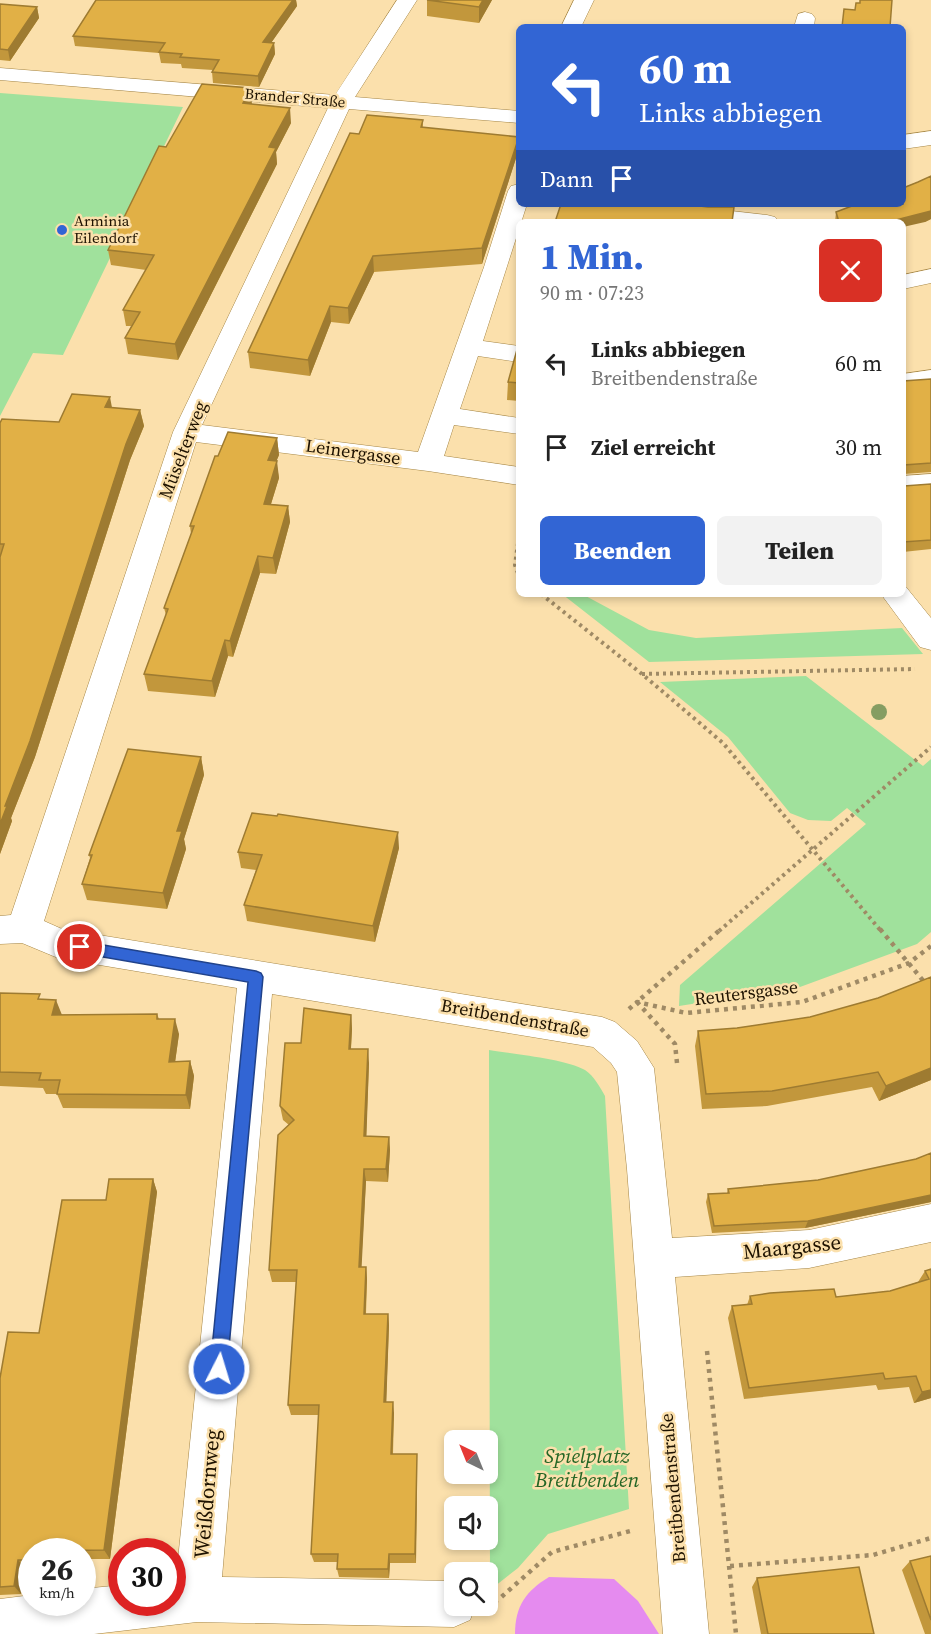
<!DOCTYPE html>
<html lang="de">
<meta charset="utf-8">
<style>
body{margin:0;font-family:"Source Serif 4",serif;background:#f2f2f2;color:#222;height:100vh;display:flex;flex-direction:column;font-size:22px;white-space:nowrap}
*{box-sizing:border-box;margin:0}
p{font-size:20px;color:#767676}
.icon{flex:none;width:33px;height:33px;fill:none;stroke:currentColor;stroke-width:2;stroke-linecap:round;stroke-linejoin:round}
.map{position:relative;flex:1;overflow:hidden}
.sheet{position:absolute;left:516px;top:219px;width:390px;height:378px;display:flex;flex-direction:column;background:#fff;border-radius:9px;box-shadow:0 3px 9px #0003}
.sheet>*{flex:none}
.hud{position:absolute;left:516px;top:24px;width:390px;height:183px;border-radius:9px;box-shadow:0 3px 9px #0003;background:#3265d4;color:#fff;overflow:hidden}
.needle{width:39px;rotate:317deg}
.tools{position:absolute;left:444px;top:1430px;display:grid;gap:12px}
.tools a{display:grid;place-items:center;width:54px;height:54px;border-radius:9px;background:#fff;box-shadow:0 3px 9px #0003;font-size:30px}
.speed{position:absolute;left:18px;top:1538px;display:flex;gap:12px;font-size:30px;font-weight:700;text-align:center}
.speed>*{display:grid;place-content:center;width:78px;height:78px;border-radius:50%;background:#fff;box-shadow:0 3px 9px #0003;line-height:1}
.speed small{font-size:15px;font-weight:400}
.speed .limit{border:9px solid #d22;background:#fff;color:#111}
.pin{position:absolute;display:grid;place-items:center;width:51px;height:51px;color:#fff;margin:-26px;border:3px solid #fff;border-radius:50%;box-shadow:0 2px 6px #0007}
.me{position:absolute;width:66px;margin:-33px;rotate:5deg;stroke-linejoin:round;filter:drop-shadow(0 0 4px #0008)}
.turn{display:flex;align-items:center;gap:21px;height:126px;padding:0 24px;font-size:27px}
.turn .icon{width:78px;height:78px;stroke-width:2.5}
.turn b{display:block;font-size:42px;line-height:51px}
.then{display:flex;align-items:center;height:57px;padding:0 24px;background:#0003;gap:12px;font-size:22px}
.round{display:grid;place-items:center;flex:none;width:63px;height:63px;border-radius:9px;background:#f2f2f2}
.summary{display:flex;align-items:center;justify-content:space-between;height:102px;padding:0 24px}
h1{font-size:36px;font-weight:800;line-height:45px;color:#3265d4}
.cta{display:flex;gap:12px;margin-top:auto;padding:12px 24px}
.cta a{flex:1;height:69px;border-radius:9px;background:#3265d4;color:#fff;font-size:24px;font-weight:800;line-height:69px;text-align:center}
.cta a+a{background:#f2f2f2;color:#222}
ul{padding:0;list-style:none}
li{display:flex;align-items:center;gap:18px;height:84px;padding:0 24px}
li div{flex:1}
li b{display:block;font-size:22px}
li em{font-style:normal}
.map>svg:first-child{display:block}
.green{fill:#a0e19c}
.water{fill:#e58bef}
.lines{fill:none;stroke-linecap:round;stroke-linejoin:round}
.minor-casing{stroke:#a58646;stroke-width:1}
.path-far1{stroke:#9f8a65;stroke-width:4;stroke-dasharray:3 4;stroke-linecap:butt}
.path{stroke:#9f8a65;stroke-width:4.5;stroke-dasharray:4 5;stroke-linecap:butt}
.minor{fill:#fff;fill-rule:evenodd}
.tree{fill:#859d62}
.wall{fill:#c2973c}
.shaded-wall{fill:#9e7b31}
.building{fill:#e1b046;stroke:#9e7b31;stroke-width:1.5}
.route{fill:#3265d4;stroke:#20428a;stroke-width:1.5}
.poi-dot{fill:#3265d4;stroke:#fbe0ac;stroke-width:2}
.labels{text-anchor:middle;stroke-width:5;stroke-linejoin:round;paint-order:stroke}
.far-street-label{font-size:15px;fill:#1e1200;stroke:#fbe0ac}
.far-poi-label{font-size:15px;fill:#1e1200;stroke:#fbe0ac;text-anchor:start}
.street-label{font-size:18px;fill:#1e1200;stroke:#fbe0ac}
.near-street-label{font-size:21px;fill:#1e1200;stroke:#fbe0ac}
.near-park-label{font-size:21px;font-style:italic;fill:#256625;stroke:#fbe0ac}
</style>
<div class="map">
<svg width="931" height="1634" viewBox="0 0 931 1634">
<rect width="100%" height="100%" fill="#fbe0ac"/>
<path class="green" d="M0 93 183 107 63 355 33 353 0 416Z
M562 594H582L649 630 696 638 902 628 923 654 649 662Z
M806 676 923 766 931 759V932L917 944 800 987 679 1006 680 985 866 824 847 808 831 821 808 820 790 813 728 737 660 682Z
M489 1050C513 1054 566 1059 585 1070 594 1076 600 1087 605 1096L629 1509 548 1534 518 1568 490 1590Z"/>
<path class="water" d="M549 1577 614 1579 638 1601 659 1634H515C515 1606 526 1591 549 1577Z"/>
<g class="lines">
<defs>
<path id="minor" d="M397 0H417L355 97 519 111V123L349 109 202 425 418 452 484 267 508 191 511 186 519 184V204H527L483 341 519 346V362L478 356 460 409 519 418V434L454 425 444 456 519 467V485L428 471 196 442 44 921 62 929 602 1017 615 1022 637 1041 654 1068 672 1238 809 1230 931 1204V1242L809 1268 675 1277 709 1634H663L627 1169 617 1072 611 1063 593 1047 272 994 222 1577 454 1581V1605H476L470 1620 454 1627 197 1622 94 1634H0V1599L32 1595V1602H82V1589L122 1585V1602H172V1579H176L237 988 58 958 22 943 0 944V916L11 915 173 432 328 108 0 80V68L335 95Z
M574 0H594L581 27H561Z
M805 12 812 14 815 18 814 27H794L798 14Z
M931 131V145L903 149V135Z
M597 204H670L767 215 775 217 779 222H706L609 211 601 209Z
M931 269V283L903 289V275Z
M931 370V386L903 390V374Z
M931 474V492L903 494V476Z
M903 586 906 587 931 618V650L920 647 881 594H903Z"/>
</defs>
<use href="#minor" class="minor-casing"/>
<path class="path-far1" d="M519 536 515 565 519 576
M541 594 642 674 723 743 881 931
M642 674 915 669
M719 931 931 747"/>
<path class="path" d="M880 929 931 990
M629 1009 637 1002 686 1013 802 1002 909 963 931 946
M677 1063 675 1044 637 1002 721 929
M707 1351 736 1634
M730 1566 873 1555 931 1538
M494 1601 498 1600 552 1552 634 1530"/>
<use href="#minor" class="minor"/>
</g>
<circle class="tree" cx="879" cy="712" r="8"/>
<path class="wall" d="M96 0H296L297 6 271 43H274L275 54 259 87 213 83 212 72 213 70 182 68 181 64 161 63 159 53 75 46 73 36Z
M427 0H492L479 23 427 16Z
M0 4 37 7 39 18 10 61 0 60Z
M251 104 291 123 276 152 277 164 178 360 128 354 125 338 131 326H126L123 310 146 270 111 265 108 250 166 147Z
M423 120V127L518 152 482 264 374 272 349 324 331 322 310 376 250 368 248 352 359 134Z
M931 176V219L925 222H835L836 212 918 182Z
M690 204H734L733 207H708H714Z
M519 346V401L507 400 508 382Z
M931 379V472L904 474V486L931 484V549L903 552V381Z
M112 408 140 410 144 426 130 460 35 757 11 818 12 821 0 854V423L59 422Z
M277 438 279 455 276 461 279 478 271 504 288 506 290 522 276 574 260 573 233 657 228 656 215 697 148 691 144 674 166 615 164 608 191 534 190 526 218 456Z
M201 757 204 775 184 839 186 849 167 909 87 900 82 884 90 858 89 855Z
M399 848 375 942 247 921 244 905 256 870 241 868 238 852Z
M931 977V1080L879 1101 872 1087 767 1106 702 1109 695 1046 698 1031 737 1028 810 1017 878 998Z
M0 993 42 999 62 1015 157 1014 159 1019 179 1034 175 1062 190 1061 194 1076 190 1109 63 1108 57 1094H46L43 1088 0 1086Z
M351 1015 352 1029 351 1049 369 1063 366 1136 389 1137 390 1150 388 1182 366 1181 361 1267H366L367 1279 366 1314H388L389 1325 386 1402 394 1413 393 1454 417 1464 416 1563H390L389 1578 339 1577 337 1569V1562H314L311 1554 319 1415H291L288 1405 296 1282H272L269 1270 289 1125 283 1120 280 1106 301 1043Z
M931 1153V1202L805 1228 712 1233 706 1202 708 1194 727 1193 728 1189 818 1180 916 1159Z
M153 1179 157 1192 110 1559H82V1551H32V1568H26L21 1594 0 1595V1378L39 1333 106 1200Z
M931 1269V1398L914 1403 909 1387 878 1390 876 1385 744 1399 728 1318 732 1306 747 1305 750 1296 836 1297 890 1291 918 1282 925 1271Z
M931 1556V1634H925L902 1570 910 1561Z
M757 1578 874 1634H761L752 1587Z"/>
<path class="shaded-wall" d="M293 0H296L297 6 264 53 263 42Z
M483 0H492L479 23V7Z
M37 7 39 18 10 61 8 50Z
M274 43 275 54 259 87 258 76Z
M250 88 252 104 243 103Z
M290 108 291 123 276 152 277 164 178 360 175 344 269 147Z
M519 137 518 152 482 264V248Z
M931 211V219L925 222 903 227V222H888Z
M373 256 374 272 349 324 348 308Z
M330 306 331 322 310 376 308 360Z
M110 397 113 413 105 407Z
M140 410 144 426 130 460 35 757 11 818 12 821 0 854V824L5 806 126 444Z
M277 438 279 455 270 477 268 460Z
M277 461 279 478 266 520 264 504Z
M288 506 290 522 276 574 273 558Z
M258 556 260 573 233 657 230 641Z
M225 640 228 656 215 697 212 681Z
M201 757 204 775 184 839 186 849 167 909 163 893 177 831Z
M398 832 399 848 375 942 373 926Z
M56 1000 62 1015H52Z
M351 1015 352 1029 350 1063 349 1049Z
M175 1019 179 1034 173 1077 169 1062Z
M368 1049 369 1063 366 1149 364 1136Z
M190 1061 194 1076 190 1109 186 1095Z
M931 1068V1080L879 1101 886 1086Z
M389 1137 390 1150 388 1182 386 1169Z
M364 1169 366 1181 361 1279 359 1267Z
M153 1179 157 1192 110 1559 104 1550Z
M931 1195V1202L805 1228 808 1221Z
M366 1267 367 1279 365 1325 364 1314Z
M388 1314 389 1325 386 1412 384 1402Z
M931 1390V1398L914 1403 922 1392Z
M393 1402 394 1413 392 1464 391 1454Z
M417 1454V1464L416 1563 415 1554Z
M389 1554 390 1563 389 1578 388 1569Z
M18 1560 26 1568 21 1594 14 1586Z"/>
<path class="building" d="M96 0H293L263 42 274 43 258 76 212 72 219 60 180 57 182 54 159 52 165 43 73 36Z
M427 0H483L479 7Z
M860 0H892L890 27H842L844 9 855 10 856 3H860Z
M0 4 37 7 8 50 0 49Z
M202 84 250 88 243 103 290 108 269 147 276 148 175 344 125 338 140 312 123 310 154 255 108 250 159 146 166 147Z
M367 115 423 120 421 127 519 137 482 248 373 256 348 308 330 306 308 360 248 352 350 133 359 134Z
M931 176V211L888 222H839L836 212 857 204H903V188L918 182Z
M561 204H683L708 207H734L732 222H555Z
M518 346H519V383L508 382Z
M931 379V463L904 465V486L931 484V540L903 542V381Z
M72 394 110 397 105 407 140 410 126 444 30 741 5 806H7L0 824V557L4 544H0V423L2 419 59 422Z
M228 432 277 438 268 460 277 461 264 504 288 506 273 558 258 556 230 641 225 640 212 681 144 674 168 609 164 608 194 526H190L215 456H218Z
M128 749 201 757 177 831H182L163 893 82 884 92 855H89Z
M252 813 277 816 278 814 398 832 373 926 244 905 262 855 238 852Z
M931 977V1068L886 1086 878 1072 772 1091 706 1094 698 1031 737 1028 810 1017 878 998Z
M0 993 40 994 38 999 56 1000 52 1015 157 1014V1019H175L169 1062 190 1061 186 1095 57 1094 60 1080H39L41 1073 0 1072Z
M304 1008 351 1015 349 1049H368L364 1136 389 1137 386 1169H364L359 1267H366L364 1314H388L384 1402H393L391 1454H417L415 1554H389L388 1569H337L338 1554H311L319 1405H288L297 1270H269L278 1135 294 1120 280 1106 285 1043H301Z
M931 1153V1195L808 1221 714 1226 708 1194 729 1193 728 1189 818 1180 916 1159Z
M109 1179H153L104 1550 32 1551V1560H18L14 1586 0 1587V1378L8 1332 39 1333 62 1200H106Z
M931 1269V1390L922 1392 916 1376 885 1379 883 1373 749 1388 732 1306 752 1304 750 1296 770 1293 834 1289 836 1297 890 1291 929 1279 925 1271Z
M931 1556V1620L910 1561Z
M859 1567 874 1634H768L757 1578Z"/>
<path class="route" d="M80 941 256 971 261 973 263 977 227 1369 225 1375 219 1378 212 1375 210 1369 248 982 80 953 75 951 73 947 75 942Z"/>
<circle class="poi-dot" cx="62" cy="230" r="6"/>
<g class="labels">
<g class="far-street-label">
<text transform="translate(295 98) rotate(5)" y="5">Brander Straße</text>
</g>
<g class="far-poi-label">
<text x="74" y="226">Arminia<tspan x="74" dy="17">Eilendorf</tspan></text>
</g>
<g class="street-label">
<text transform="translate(183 450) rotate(-69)" y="6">Müselterweg</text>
<text transform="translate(353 452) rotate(8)" y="6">Leinergasse</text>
<text transform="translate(746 993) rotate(-7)" y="6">Reutersgasse</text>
<text transform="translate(515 1018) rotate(10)" y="6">Breitbendenstraße</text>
<text transform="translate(673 1488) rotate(-95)" y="6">Breitbendenstraße</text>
</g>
<g class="near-street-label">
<text transform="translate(792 1247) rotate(-6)" y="7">Maargasse</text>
<text transform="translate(207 1494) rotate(-85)" y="7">Weißdornweg</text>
</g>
<g class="near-park-label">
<text x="587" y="1463">Spielplatz<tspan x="587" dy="24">Breitbenden</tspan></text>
</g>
</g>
</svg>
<div class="tools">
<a><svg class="needle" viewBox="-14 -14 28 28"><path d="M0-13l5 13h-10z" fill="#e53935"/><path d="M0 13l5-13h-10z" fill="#767676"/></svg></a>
<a><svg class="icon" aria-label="sound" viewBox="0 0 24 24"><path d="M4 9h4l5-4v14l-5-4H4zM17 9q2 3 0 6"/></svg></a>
<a><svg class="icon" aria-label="search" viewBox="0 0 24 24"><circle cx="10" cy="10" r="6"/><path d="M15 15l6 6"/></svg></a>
</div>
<div class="speed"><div>26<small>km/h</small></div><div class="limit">30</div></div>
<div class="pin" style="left:80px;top:947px;background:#d93025"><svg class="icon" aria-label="arrive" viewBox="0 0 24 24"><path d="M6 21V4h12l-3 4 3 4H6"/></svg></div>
<svg class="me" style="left:219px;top:1369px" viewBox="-20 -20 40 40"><circle r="17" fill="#3265d4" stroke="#fff" stroke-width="3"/><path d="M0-11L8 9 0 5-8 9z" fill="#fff"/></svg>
<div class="hud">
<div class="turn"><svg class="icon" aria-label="left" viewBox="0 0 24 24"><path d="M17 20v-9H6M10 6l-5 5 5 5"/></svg><div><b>60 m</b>Links abbiegen</div></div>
<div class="then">Dann<svg class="icon" aria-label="arrive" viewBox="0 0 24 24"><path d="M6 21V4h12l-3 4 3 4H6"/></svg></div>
</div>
<section class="sheet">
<div class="summary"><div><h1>1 Min.</h1><p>90 m · 07:23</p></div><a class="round" style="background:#d93025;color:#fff"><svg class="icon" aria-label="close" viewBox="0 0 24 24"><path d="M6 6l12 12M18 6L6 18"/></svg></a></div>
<ul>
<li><svg class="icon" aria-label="left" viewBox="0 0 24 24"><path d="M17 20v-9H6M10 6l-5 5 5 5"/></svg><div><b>Links abbiegen</b><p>Breitbendenstraße</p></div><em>60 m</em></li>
<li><svg class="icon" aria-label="arrive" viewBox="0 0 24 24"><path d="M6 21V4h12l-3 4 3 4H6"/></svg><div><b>Ziel erreicht</b></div><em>30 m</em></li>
</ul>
<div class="cta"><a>Beenden</a><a>Teilen</a></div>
</section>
</div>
